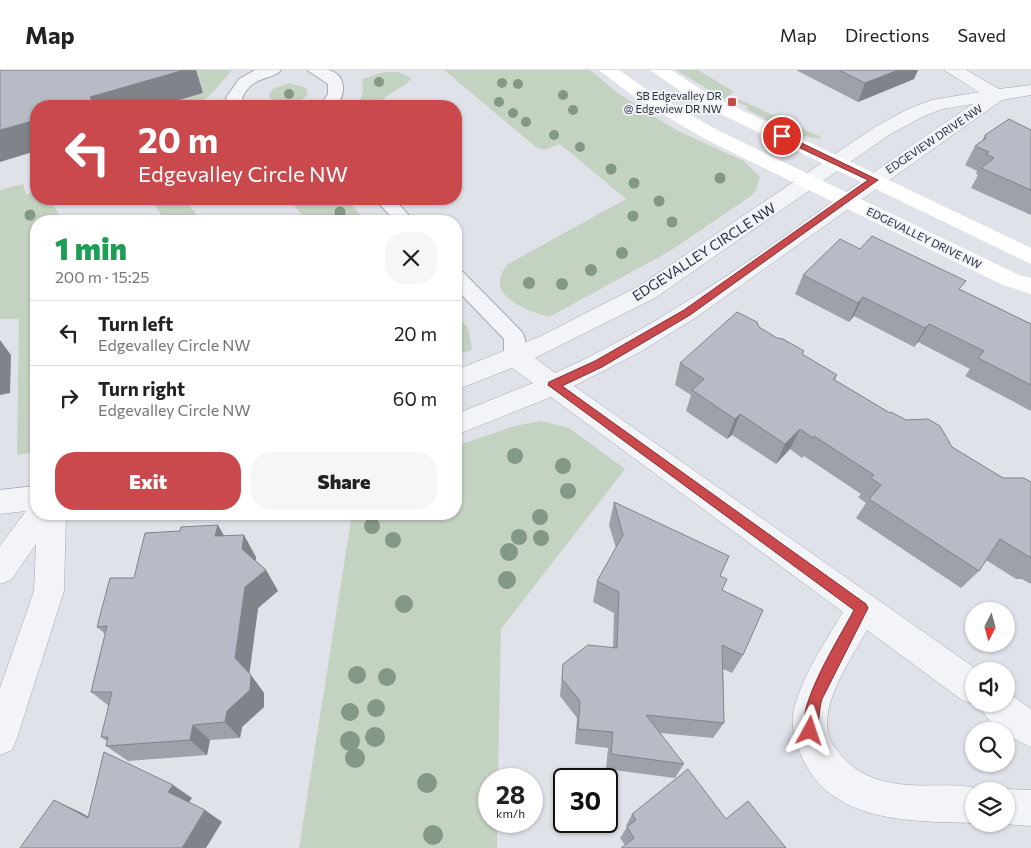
<!DOCTYPE html>
<meta charset="utf-8">
<style>
body{margin:0;font-family:Commissioner,sans-serif;background:#f6f6f6;color:#222;height:100vh;display:flex;flex-direction:column;font-size:19px;white-space:nowrap}
*{box-sizing:border-box;margin:0}
p{font-size:16px;color:#767676}
.icon{flex:none;width:28px;height:28px;fill:none;stroke:currentColor;stroke-width:2;stroke-linecap:round;stroke-linejoin:round}
.map{position:relative;flex:1;overflow:hidden}
.drawer{position:absolute;left:30px;top:145px;width:432px;height:305px;display:flex;flex-direction:column;background:#fff;border-radius:20px;box-shadow:0 1px 4px #0004}
.drawer>*{flex:none}
.banner{position:absolute;left:30px;top:30px;width:432px;height:105px;border-radius:20px;box-shadow:0 1px 4px #0004;background:#ca494d;color:#fff;overflow:hidden}
.needle{width:32px;rotate:186deg}
.fabs{position:absolute;left:965px;top:532px;display:grid;gap:10px}
.fabs a{display:grid;place-items:center;width:50px;height:50px;border-radius:50%;background:#fff;box-shadow:0 1px 4px #0004;font-size:25px}
.speed{position:absolute;left:478px;top:698px;display:flex;gap:10px;font-size:25px;font-weight:700;text-align:center}
.speed>*{display:grid;place-content:center;width:65px;height:65px;border-radius:50%;background:#fff;box-shadow:0 1px 4px #0004;line-height:1}
.speed small{font-size:12px;font-weight:400}
.speed .limit{border:2px solid #111;border-radius:8px;background:#fff;color:#111}
.pin{position:absolute;display:grid;place-items:center;width:42px;height:42px;color:#fff;margin:-21px;border:2px solid #fff;border-radius:50%;box-shadow:0 1px 5px #0007}
.me{position:absolute;width:55px;margin:-28px;rotate:5deg;stroke-linejoin:round;filter:drop-shadow(0 0 4px #0008)}
.turn{display:flex;align-items:center;gap:18px;height:105px;padding:0 25px;font-size:22px}
.turn .icon{width:65px;height:65px;stroke-width:2.5}
.turn b{display:block;font-size:35px;line-height:42px}
.round{display:grid;place-items:center;flex:none;width:52px;height:52px;border-radius:20px;background:#f6f6f6}
.headline{display:flex;align-items:center;justify-content:space-between;height:85px;padding:0 25px}
h1{font-size:30px;font-weight:800;line-height:38px;color:#1e9e55}
.cta{display:flex;gap:10px;margin-top:auto;padding:10px 25px}
.cta a{flex:1;height:58px;border-radius:20px;background:#ca494d;color:#fff;font-size:20px;font-weight:800;line-height:58px;text-align:center}
.cta a+a{background:#f6f6f6;color:#222}
ul{padding:0;list-style:none}
li{display:flex;align-items:center;gap:15px;height:65px;padding:0 25px;border-top:1px solid #e0e0e0}
li div{flex:1}
li b{display:block;font-size:19px}
li em{font-style:normal}
header{display:flex;align-items:center;gap:30px;box-sizing:border-box;height:70px;padding:0 25px;background:#fff;border-bottom:1px solid #e0e0e0}
header strong{font-size:24px}
nav{display:flex;gap:28px;margin-inline-start:auto;font-size:18px}
.map>svg:first-child{display:block}
.green{fill:#c4d2c1}
.lines{fill:none;stroke-linecap:round;stroke-linejoin:round}
.lane-casing{stroke:#a5a9b3;stroke-width:2}
.street-casing{stroke:#a5a9b3;stroke-width:1}
.lane{fill:#f3f4f7;fill-rule:evenodd}
.street{fill:#f3f4f7;fill-rule:evenodd}
.secondary{fill:#fff;fill-rule:evenodd}
.tree{fill:#849887}
.wall{fill:#9da1a9}
.shaded-wall{fill:#80838a}
.building{fill:#b7bbc5;stroke:#80838a}
.route{fill:#ca494d;stroke:#832f32}
.poi-dot{fill:#ca494d;stroke:#f0f2f6;stroke-width:2}
.labels{text-anchor:middle;stroke-width:4;stroke-linejoin:round;paint-order:stroke}
.far-poi-label{font-size:11px;fill:#292f40;stroke:#f0f2f6;text-anchor:end}
.far-street-label{font-size:11px;fill:#292f40;stroke:#f0f2f6}
.street-label{font-size:14px;fill:#292f40;stroke:#f0f2f6}
</style>
<header>
<strong>Map</strong>
<nav><a>Map</a><a>Directions</a><a>Saved</a></nav>
</header>
<div class="map">
<svg width="1031" height="778" viewBox="0 0 1031 778">
<rect width="100%" height="100%" fill="#e0e2e9"/>
<path class="green" d="M185 0H232C205 33 203 36 159 36L203 23Z
M444 0H590L619 24 676 60 744 91 760 107 756 120 751 126 670 181 549 247C527 241 481 225 508 194L626 129 560 74 544 80 536 77Z
M676 0H698L734 22 724 29Z
M384 2H399L411 8C407 17 387 22 377 36H356C363 28 364 20 362 9Z
M290 13 306 18 308 24C299 35 280 37 270 28L269 24 274 18Z
M734 27 823 68C802 71 766 49 746 39L748 37 731 29Z
M23 114 26 125 36 120V129H70L54 136 62 151H36V382L17 385 19 249H0V120Z
M151 129H185L201 151H165Z
M289 129H346L366 151H307Z
M456 244 468 258 472 280 456 285Z
M541 351 569 358 625 399 501 559 498 709H489V751H497V778H299L352 444H456V376L515 356Z"/>
<g class="lines">
<defs>
<path id="lane" d="M255 0H281C272 11 253 4 242 28L244 36H228L226 28 239 9Z
M307 0C314 0 322 0 328 0 347 4 346 25 336 36H320L328 24V14Z
M375 129H394L414 151H395Z
M456 200 463 202 522 262C527 270 527 284 523 293L515 295 507 293 504 287V269L456 219Z"/>
<path id="street" d="M944 0H966L999 19 1031 15V25L1002 30 695 248 640 282 574 316 979 601H974V634L962 630 867 560C852 588 817 636 830 669 832 675 837 680 841 685 858 706 882 713 909 715 934 717 962 712 985 721H974V753C911 751 830 754 801 685 796 672 791 659 793 645 800 608 825 573 843 542L551 327 456 365V344L533 313 512 298 456 320V300L539 267 639 216 875 57 908 39 932 30 979 22ZM973 34C835 124 707 235 555 303L535 288 655 228 889 65 922 47 942 39Z
M36 416V444H66L64 521 17 668 12 680 0 685V618L34 521 36 474 11 510 0 514V476L26 441 0 444V420Z
M1006 621 1031 639V677C1012 669 987 654 979 634H1006Z
M1006 719 1031 720V756L1002 754H1006V721H1000Z"/>
</defs>
<use href="#lane" class="lane-casing"/>
<use href="#street" class="street-casing"/>
<use href="#lane" class="lane"/>
<use href="#street" class="street"/>
<path class="secondary" d="M599 0H619L649 21 719 61 1019 205 1031 208V224L1003 215 705 69 637 29Z
M650 0H671L708 24 1031 178V194L696 32Z"/>
</g>
<g class="tree">
<circle cx="379" cy="12" r="5"/>
<circle cx="502" cy="13" r="5"/>
<circle cx="518" cy="14" r="5"/>
<circle cx="289" cy="24" r="5"/>
<circle cx="563" cy="25" r="5"/>
<circle cx="499" cy="32" r="5"/>
<circle cx="573" cy="40" r="5"/>
<circle cx="513" cy="43" r="5"/>
<circle cx="526" cy="52" r="5"/>
<circle cx="554" cy="65" r="5"/>
<circle cx="580" cy="77" r="5"/>
<circle cx="611" cy="99" r="5.5"/>
<circle cx="720" cy="108" r="5.5"/>
<circle cx="634" cy="113" r="5.5"/>
<circle cx="659" cy="131" r="5.5"/>
<circle cx="340" cy="142" r="5.5"/>
<circle cx="30" cy="145" r="5.5"/>
<circle cx="633" cy="146" r="5.5"/>
<circle cx="672" cy="152" r="5.5"/>
<circle cx="622" cy="183" r="6"/>
<circle cx="591" cy="200" r="6"/>
<circle cx="529" cy="213" r="6"/>
<circle cx="562" cy="214" r="6"/>
<circle cx="515" cy="386" r="8"/>
<circle cx="563" cy="396" r="8"/>
<circle cx="568" cy="421" r="8"/>
<circle cx="540" cy="447" r="8"/>
<circle cx="372" cy="456" r="8"/>
<circle cx="519" cy="467" r="8"/>
<circle cx="541" cy="468" r="8"/>
<circle cx="393" cy="470" r="8"/>
<circle cx="509" cy="482" r="9"/>
<circle cx="507" cy="510" r="9"/>
<circle cx="404" cy="534" r="9"/>
<circle cx="357" cy="605" r="9"/>
<circle cx="387" cy="607" r="9"/>
<circle cx="376" cy="638" r="9"/>
<circle cx="350" cy="642" r="9"/>
<circle cx="375" cy="667" r="10"/>
<circle cx="350" cy="671" r="10"/>
<circle cx="355" cy="688" r="10"/>
<circle cx="427" cy="713" r="10"/>
<circle cx="433" cy="765" r="10"/>
</g>
<path class="wall" d="M796 0H918L914 9 858 32Z
M1031 60V145L971 118 978 105 976 104 977 101 965 95 975 76 982 71 985 65Z
M860 179 961 220 1031 254V341L965 306 970 299 918 272 914 277 854 246 849 252 795 224 803 205Z
M759 257 803 285 837 305 835 310 890 343 952 377 1003 408 1031 412V514L1022 509H1016L986 490 979 501 961 518 856 448 866 433 858 427 861 424 804 386 802 388 790 379 776 394 732 365 727 369 686 341 691 325 675 315 680 293Z
M614 432 720 506 722 520 743 585 732 603 723 599 724 653 713 668 660 663 684 694 675 708 606 699 608 678 575 674 577 648 560 626 563 594 613 578 614 543 593 532 597 511 616 478 609 455Z
M224 466 256 487V491L266 500 278 521 258 538 249 603 264 623V637L242 657 240 668 210 670 207 685 128 691 106 676 107 671 101 667 109 636 91 622 105 564 97 557 134 508Z
M632 744 726 749 625 775 620 768 627 757 626 756Z"/>
<path class="shaded-wall" d="M184 0H196L203 23 159 36H83L90 27Z
M898 0H918L914 9 858 32 865 13Z
M36 50V81L0 92V60Z
M863 227 854 246 849 252 858 233Z
M929 254 918 272 914 277 925 258Z
M0 270 11 285 10 323 0 325Z
M740 344 732 365 727 369 735 349Z
M800 359 790 379 776 394 785 374Z
M218 455 231 478 215 466Z
M244 465 256 487 254 500 242 479Z
M266 500 278 521 258 538 249 607 235 588 245 517Z
M251 605 264 623V637L242 657 240 668 225 652 227 641Z
M193 655 210 670 207 685 190 670Z
M173 715 192 728 187 735 168 722Z
M54 730 80 742 112 760 88 748Z
M205 740 222 752 206 778H182Z"/>
<path class="building" d="M0 0H184L90 27 94 33 83 36H36V50L0 60Z
M839 0H898L865 13Z
M1009 49 1031 60V120L981 98 994 88 986 84 989 82 975 76 986 68 985 65Z
M872 166 966 211 959 219 1031 254V315L978 288 984 281 929 254 925 258 863 227 858 233 803 205 840 169 860 179Z
M737 242 757 252 759 257 777 268 783 269 804 281 802 284 837 305 833 309 890 343 891 342 906 350 928 349 940 356 952 377 1003 408H1024L1031 412V488L1000 469 979 501 869 429 881 415 871 408 874 405 814 366 813 368 800 359 785 374 740 344 735 349 692 320 704 309 680 293Z
M614 432 729 486 720 506 727 509 722 520 763 540 743 585 722 575 724 653 646 645 684 694 611 684 613 662 578 659 580 631 562 609 563 594 588 575 617 578 619 522 597 511 623 465Z
M218 455 215 466 244 465 242 479 266 500 245 517 235 588 251 605 250 620 227 641 225 652 193 655 190 670 106 676 108 667H101L112 622H91L107 556 97 557 110 508H134L145 463 180 461 181 457Z
M104 682 173 715 168 722 205 740 182 778H20L54 730 88 748Z
M688 699 726 749 748 731 786 778H621L634 768 627 757 636 750 632 744Z"/>
<path class="route" d="M779 65H785L878 110 690 245 602 297 562 316 866 534 868 538 866 542 822 629C818 642 820 655 815 666L810 668 805 666C794 638 840 567 854 540L548 315 549 312 595 291 684 240 868 110 779 68Z"/>
<rect class="poi-dot" x="727" y="27" width="10" height="10" rx="2.5"/>
<g class="labels">
<g class="far-poi-label">
<text x="722" y="30">SB Edgevalley DR<tspan x="722" dy="13">@ Edgeview DR NW</tspan></text>
</g>
<g class="far-street-label">
<text transform="translate(934 69) rotate(-34)" y="4">EDGEVIEW DRIVE NW</text>
<text transform="translate(924 168) rotate(26)" y="4">EDGEVALLEY DRIVE NW</text>
</g>
<g class="street-label">
<text transform="translate(704 182) rotate(-33)" y="5">EDGEVALLEY CIRCLE NW</text>
</g>
</g>
</svg>
<div class="fabs">
<a><svg class="needle" viewBox="-14 -14 28 28"><path d="M0-13l5 13h-10z" fill="#e53935"/><path d="M0 13l5-13h-10z" fill="#767676"/></svg></a>
<a><svg class="icon" aria-label="sound" viewBox="0 0 24 24"><path d="M4 9h4l5-4v14l-5-4H4zM17 9q2 3 0 6"/></svg></a>
<a><svg class="icon" aria-label="search" viewBox="0 0 24 24"><circle cx="10" cy="10" r="6"/><path d="M15 15l6 6"/></svg></a>
<a><svg class="icon" aria-label="layers" viewBox="0 0 24 24"><path d="M12 4l9 5-9 5-9-5zM3 14l9 5 9-5"/></svg></a>
</div>
<div class="speed"><div>28<small>km/h</small></div><div class="limit">30</div></div>
<div class="pin" style="left:782px;top:66px;background:#d93025"><svg class="icon" aria-label="arrive" viewBox="0 0 24 24"><path d="M6 21V4h12l-3 4 3 4H6"/></svg></div>
<svg class="me" style="left:810px;top:661px" viewBox="-20 -20 40 40"><path d="M0-17L14 15 0 8-14 15z" fill="#ca494d" stroke="#fff" stroke-width="4"/></svg>
<div class="banner">
<div class="turn"><svg class="icon" aria-label="left" viewBox="0 0 24 24"><path d="M17 20v-9H6M10 6l-5 5 5 5"/></svg><div><b>20 m</b>Edgevalley Circle NW</div></div>
</div>
<section class="drawer">
<div class="headline"><div><h1>1 min</h1><p>200 m · 15:25</p></div><a class="round"><svg class="icon" aria-label="close" viewBox="0 0 24 24"><path d="M6 6l12 12M18 6L6 18"/></svg></a></div>
<ul>
<li><svg class="icon" aria-label="left" viewBox="0 0 24 24"><path d="M17 20v-9H6M10 6l-5 5 5 5"/></svg><div><b>Turn left</b><p>Edgevalley Circle NW</p></div><em>20 m</em></li>
<li><svg class="icon" aria-label="right" viewBox="0 0 24 24"><path d="M7 20v-9h11M14 6l5 5-5 5"/></svg><div><b>Turn right</b><p>Edgevalley Circle NW</p></div><em>60 m</em></li>
</ul>
<div class="cta"><a>Exit</a><a>Share</a></div>
</section>
</div>
